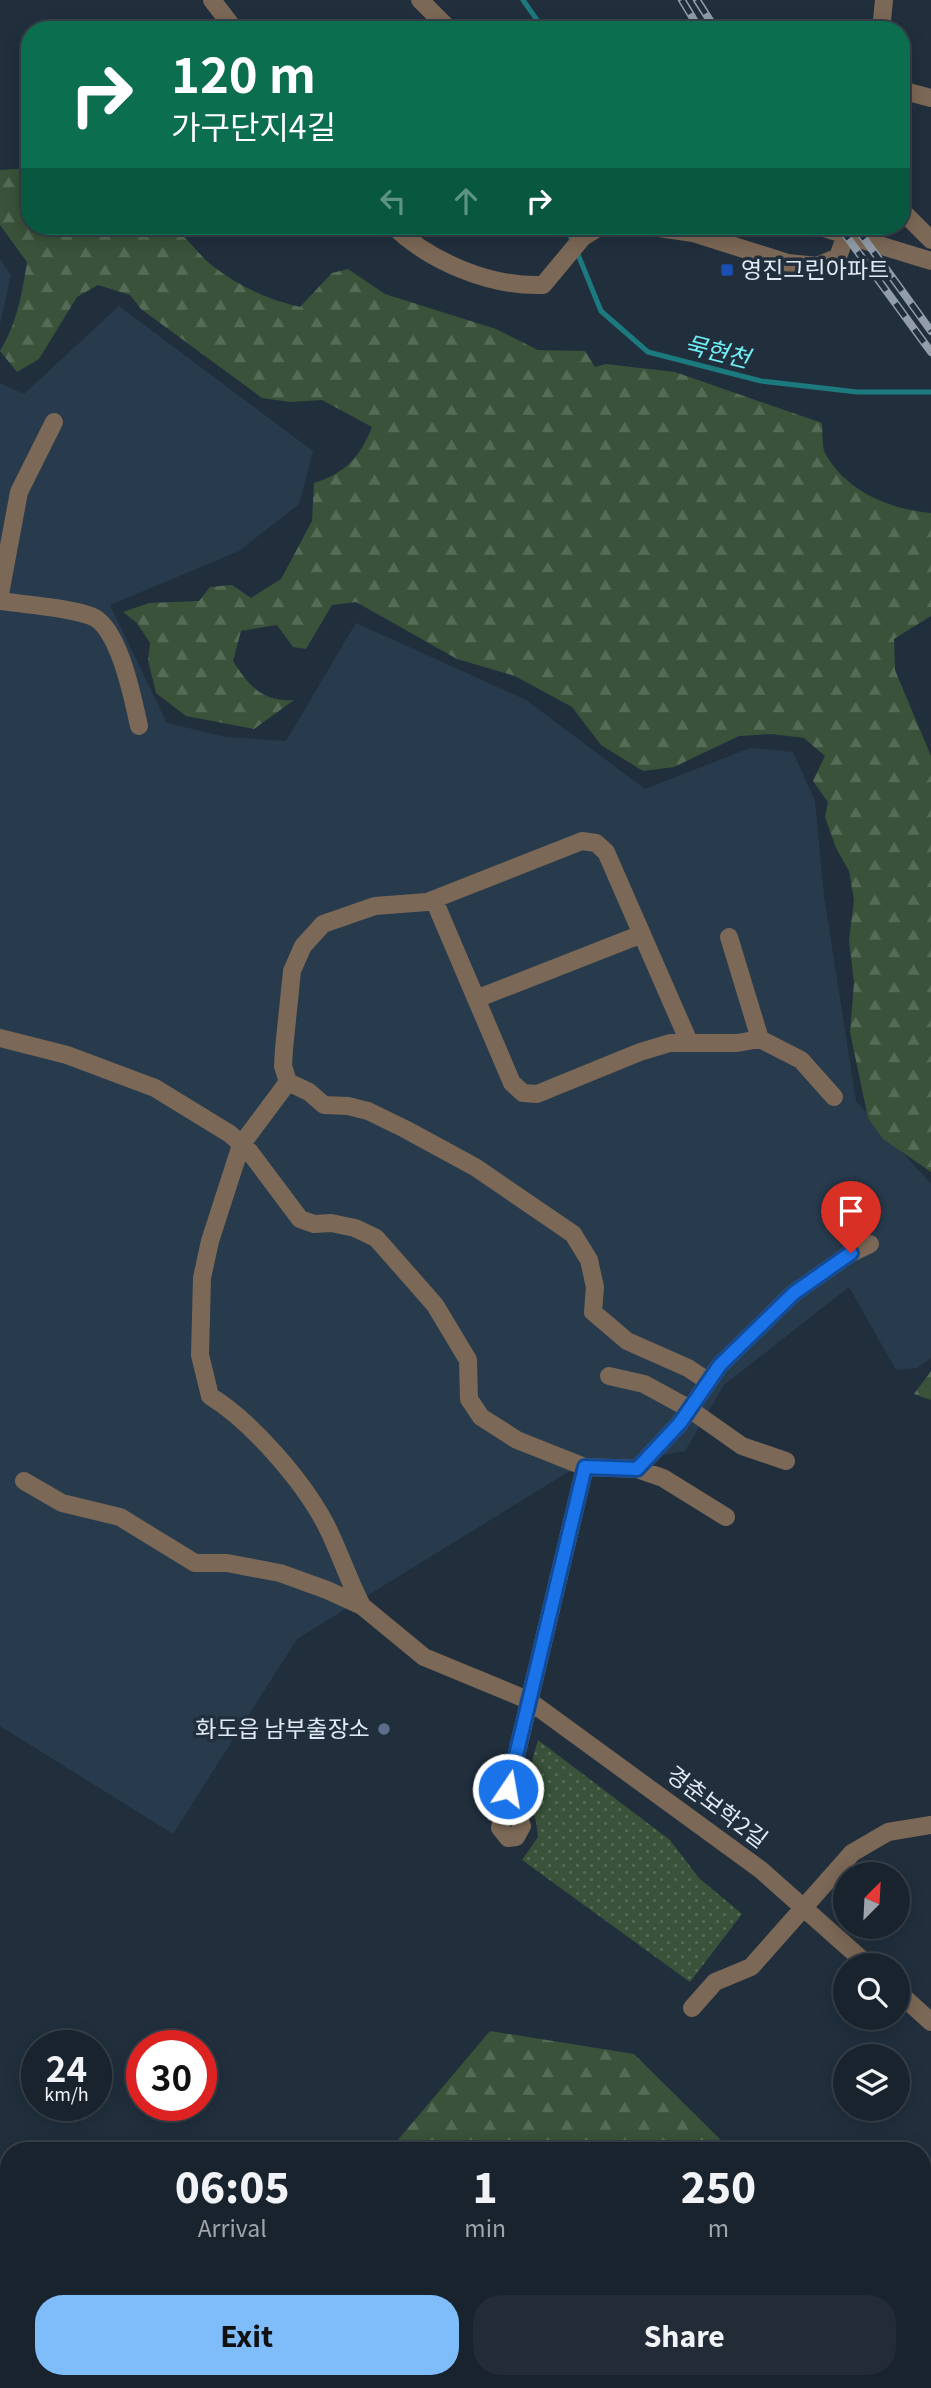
<!DOCTYPE html>
<meta charset="utf-8">
<style>
body{margin:0;font-family:Georgia,"Noto Sans KR",serif;background:#222b36;color:#f1f3f6;height:100vh;display:flex;flex-direction:column;font-size:26px;white-space:nowrap}
*{box-sizing:border-box;margin:0}
p{font-size:23px;color:#9fa4aa}
.icon{flex:none;width:38px;height:38px;fill:none;stroke:currentColor;stroke-width:2;stroke-linecap:round;stroke-linejoin:round}
.map{position:relative;flex:1;overflow:hidden}
.panel{position:absolute;left:0px;top:2142px;width:931px;height:247px;display:flex;flex-direction:column;background:#19232e;border-radius:28px 28px 0 0;box-shadow:0 4px 18px #0003,0 0 0 2px #37404a}
.panel>*{flex:none}
.hud{position:absolute;left:21px;top:21px;width:889px;height:214px;border-radius:28px;box-shadow:0 4px 18px #0003,0 0 0 2px #37404a;background:#0b6e4f;color:#fff;overflow:hidden}
.needle{width:46px;rotate:24deg}
.tools{position:absolute;left:833px;top:1862px;display:grid;gap:14px}
.tools a{display:grid;place-items:center;width:77px;height:77px;border-radius:50%;background:#19232e;box-shadow:0 4px 18px #0003,0 0 0 2px #37404a;font-size:35px}
.speed{position:absolute;left:21px;top:2030px;display:flex;gap:14px;font-size:35px;font-weight:700;text-align:center}
.speed>*{display:grid;place-content:center;width:91px;height:91px;border-radius:50%;background:#19232e;box-shadow:0 4px 18px #0003,0 0 0 2px #37404a;line-height:1}
.speed small{font-size:18px;font-weight:400}
.speed .limit{border:10px solid #d22;background:#fff;color:#111}
.pin{position:absolute;display:grid;place-items:center;width:60px;height:60px;color:#fff;margin:-72px -30px;border-radius:50% 50% 50% 0;rotate:-45deg;box-shadow:0 0 7px #0007}
.pin .icon{rotate:45deg}
.me{position:absolute;width:77px;margin:-38px;rotate:12deg;stroke-linejoin:round;filter:drop-shadow(0 0 5px #0008)}
.turn{display:flex;align-items:center;gap:24px;height:147px;padding:0 35px;font-size:32px}
.turn .icon{width:91px;height:91px;stroke-width:2.5}
.turn b{display:block;font-size:49px;line-height:60px}
.lanes{display:flex;align-items:center;height:66px;padding:0 35px;background:#0003;justify-content:center;gap:35px;direction:ltr}
.lanes .off{opacity:.35}
.eta{display:flex;justify-content:space-evenly;align-items:center;height:119px;text-align:center}
.eta b{font-size:42px;font-weight:800;line-height:49px}
.cta{display:flex;gap:14px;margin-top:auto;padding:14px 35px}
.cta a{flex:1;height:80px;border-radius:28px;background:#7fbdfa;color:#111;font-size:28px;font-weight:800;line-height:80px;text-align:center}
.cta a+a{background:#222b36;color:#f1f3f6}
.map>svg:first-child{display:block}
.built{fill:#273b4d}
.grass{fill:url(#grass-dots)}
.forest{fill:url(#forest-firs)}
.lines{fill:none;stroke-linecap:round;stroke-linejoin:round}
.stream{stroke:#1c7a7f;stroke-width:5}
.minor{stroke:#7c6856;stroke-width:18}
.rail-casing{stroke:#929da9;stroke-width:8}
.rail{stroke:#212f3d;stroke-width:5;stroke-dasharray:16;stroke-linecap:butt}
.route-casing{stroke:#114b97;stroke-width:18}
.route{stroke:#1a73e8;stroke-width:12}
.transit-dot{fill:#1a4fb4;stroke:#212f3d;stroke-width:2.5}
.service-dot{fill:#5c6f8a;stroke:#212f3d;stroke-width:2.5}
.labels{text-anchor:middle;stroke-width:7;stroke-linejoin:round;paint-order:stroke}
.poi-label{font-size:23px;fill:#e1eaf4;stroke:#212f3d;text-anchor:start}
.street-label{font-size:23px;fill:#e1eaf4;stroke:#212f3d}
.water-label{font-size:24px;font-style:italic;fill:#70eff5;stroke:#212f3d}
</style>
<div class="map">
<svg width="931" height="2388" viewBox="0 0 931 2388">
<defs>
<pattern id="grass-dots" width="8" height="8" patternUnits="userSpaceOnUse" patternTransform="scale(1.75)"><rect width="8" height="8" fill="#395239"/><path d="M2 2h.1M6 6h.1" fill="none" stroke="#556b56" stroke-width="1.8" stroke-linecap="round"/></pattern>
<pattern id="forest-firs" width="22" height="20" patternUnits="userSpaceOnUse" patternTransform="scale(1.75)"><rect width="22" height="20" fill="#395239"/><path d="M5 1l3.5 6h-7zM16 11l3.5 6h-7z" fill="#556b56"/></pattern>
</defs>
<rect width="100%" height="100%" fill="#212f3d"/>
<path class="built" d="M0 259 11 275 0 324Z
M119 306 313 451 299 504 239 551 110 605 167 723 226 737 286 741 356 623 526 700 645 789 750 748 793 752 815 801 824 896 856 1101 931 1184V1358L917 1368 896 1370 849 1287 724 1385 685 1451 568 1472 297 1639 173 1834 0 1726V383L24 394Z"/>
<path class="grass" d="M538 1740 670 1840 699 1878 742 1914 690 1982 522 1860 538 1837 536 1821 524 1789Z"/>
<path class="forest" d="M30 168V226H169C188 236 197 254 214 267 238 286 270 300 300 307L332 273 348 269 385 294 496 329 538 350 585 351 595 367 606 364 675 372 822 423C823 432 821 447 826 455 848 492 889 509 931 513V616L894 639 895 670 931 756V1172L883 1139 868 1118 850 1032 854 983 849 940 854 900 849 871 836 848 825 817 828 802 813 781 825 756 804 738 772 734 739 736 674 767 643 771 601 745 572 707 515 676 457 659 356 602 332 605 306 649 293 647 277 625 241 631 233 661C249 686 262 702 294 700L254 729 186 716 156 693 148 660 150 643 137 623 123 612 149 603 199 601 210 587 232 585 251 598 281 579 295 553 312 521 314 483C346 473 360 457 372 427L322 400 290 402 262 398 141 309 130 295 98 285 77 297 39 359 17 372 0 351C17 323 22 294 27 262L0 225V170Z
M931 1371V1400L914 1394Z
M490 2031 634 2054 732 2151H375L397 2141Z
M42 2380H768L769 2381 766 2388H25Z"/>
<g class="lines">
<path class="stream" d="M523 0 544 30
M566 226 573 243
M577 252 601 311 648 352 761 381 857 392H931"/>
<path class="minor" d="M212 0 235 30
M420 0 450 30
M881 30 884 0
M901 90 931 98
M901 210 931 240
M393 226C431 262 490 287 543 285L583 237 601 226
M646 226 693 233 788 263 817 266 838 257 849 226
M817 226 931 261
M0 594 19 492 54 422
M0 601C27 605 66 607 91 616 119 626 133 699 139 726
M434 900 512 1083 523 1093 537 1094 640 1052 670 1043H737L760 1039 801 1060 834 1097
M729 937 760 1039
M476 999 642 934
M0 1038 67 1055 155 1088 230 1134 249 1151 300 1219 314 1224 331 1223 355 1228 376 1238 435 1305 468 1360 469 1399 481 1417 517 1440 585 1467 637 1469 663 1478 726 1517
M689 1042 606 852 596 843 582 841 427 902 375 906 323 924 303 946 292 971 284 1049 283 1066 288 1082 309 1092 324 1105 348 1106 368 1111 405 1129 475 1167 573 1234 589 1260 595 1287 593 1312 627 1341 688 1368 706 1380
M288 1082 241 1145 210 1241 202 1278 200 1355 210 1396C251 1421 302 1480 325 1523 339 1550 348 1579 362 1606
M609 1376 644 1384 688 1408 742 1446 786 1461
M637 1469 680 1423 720 1365 794 1293 851 1253 870 1244
M24 1481 62 1503 120 1517 195 1563H227L280 1573 327 1590 362 1606 424 1657 528 1700 761 1870 868 1965
M508 1789 522 1826 516 1837 508 1838 500 1828 502 1815 585 1467
M898 1992 931 2022
M692 2008 715 1982 751 1967 852 1853 888 1832 931 1825"/>
<defs>
<path id="rail" d="M682 0 700 30
M697 0 716 30
M839 226 931 352
M855 226 931 331"/>
</defs>
<use href="#rail" class="rail-casing"/>
<use href="#rail" class="rail"/>
</g>
<g class="lines">
<defs>
<path id="route" d="M508 1789 585 1467 637 1469 680 1423 720 1365 794 1293 851 1253"/>
</defs>
<use href="#route" class="route-casing"/>
<use href="#route" class="route"/>
</g>
<rect class="transit-dot" x="720" y="263" width="14" height="14" rx="3.5"/>
<circle class="service-dot" cx="384" cy="1729" r="7"/>
<g class="labels">
<g class="poi-label">
<text x="741" y="278">영진그린아파트</text>
<text x="370" y="1737" text-anchor="end">화도읍 남부출장소</text>
</g>
<g class="street-label">
<text transform="translate(717 1807) rotate(37)" y="8">경춘보학2길</text>
</g>
<g class="water-label">
<text transform="translate(717 352) rotate(14)" y="8">묵현천</text>
</g>
</g>
</svg>
<div class="tools">
<a><svg class="needle" viewBox="-14 -14 28 28"><path d="M0-13l5 13h-10z" fill="#e53935"/><path d="M0 13l5-13h-10z" fill="#9fa4aa"/></svg></a>
<a><svg class="icon" aria-label="search" viewBox="0 0 24 24"><circle cx="10" cy="10" r="6"/><path d="M15 15l6 6"/></svg></a>
<a><svg class="icon" aria-label="layers" viewBox="0 0 24 24"><path d="M12 4l9 5-9 5-9-5zM3 14l9 5 9-5"/></svg></a>
</div>
<div class="speed"><div>24<small>km/h</small></div><div class="limit">30</div></div>
<div class="pin" style="left:851px;top:1253px;background:#d93025"><svg class="icon" aria-label="arrive" viewBox="0 0 24 24"><path d="M6 21V4h12l-3 4 3 4H6"/></svg></div>
<svg class="me" style="left:508px;top:1789px" viewBox="-20 -20 40 40"><circle r="17" fill="#1a73e8" stroke="#fff" stroke-width="3"/><path d="M0-11L8 9 0 5-8 9z" fill="#fff"/></svg>
<div class="hud">
<div class="turn"><svg class="icon" aria-label="right" viewBox="0 0 24 24"><path d="M7 20v-9h11M14 6l5 5-5 5"/></svg><div><b>120 m</b>가구단지4길</div></div>
<div class="lanes"><svg class="icon off" aria-label="left" viewBox="0 0 24 24"><path d="M17 20v-9H6M10 6l-5 5 5 5"/></svg><svg class="icon off" aria-label="ahead" viewBox="0 0 24 24"><path d="M12 20V5M6 11l6-6 6 6"/></svg><svg class="icon" aria-label="right" viewBox="0 0 24 24"><path d="M7 20v-9h11M14 6l5 5-5 5"/></svg></div>
</div>
<section class="panel">
<div class="eta">
<div><b>06:05</b><p>Arrival</p></div>
<div><b>1</b><p>min</p></div>
<div><b>250</b><p>m</p></div>
</div>
<div class="cta"><a>Exit</a><a>Share</a></div>
</section>
</div>
